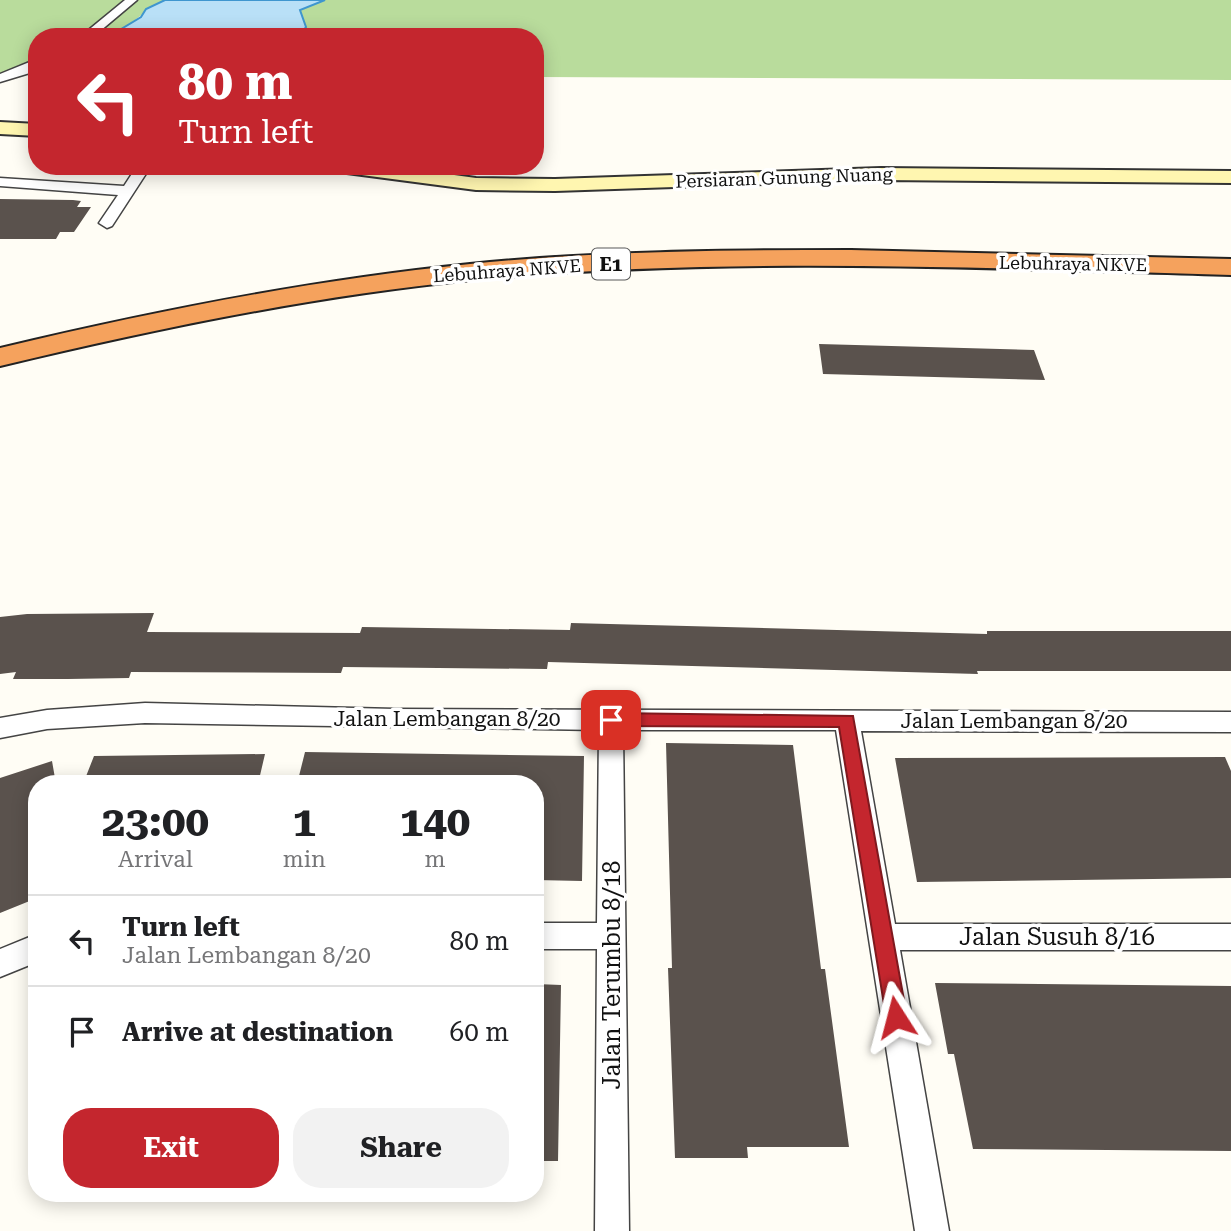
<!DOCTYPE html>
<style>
body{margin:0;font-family:"Roboto Serif",serif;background:#f2f2f2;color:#202124;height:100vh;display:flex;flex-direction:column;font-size:26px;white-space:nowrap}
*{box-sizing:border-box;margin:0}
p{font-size:23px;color:#757577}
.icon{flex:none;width:38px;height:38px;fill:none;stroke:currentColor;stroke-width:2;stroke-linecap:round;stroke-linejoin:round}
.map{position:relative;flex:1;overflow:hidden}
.details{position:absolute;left:28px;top:775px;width:516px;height:427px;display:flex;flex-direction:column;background:#fff;border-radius:28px;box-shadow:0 4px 18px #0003}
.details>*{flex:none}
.top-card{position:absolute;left:28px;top:28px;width:516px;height:147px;border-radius:28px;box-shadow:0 4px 18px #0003;background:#c4262e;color:#fff;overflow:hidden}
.pin{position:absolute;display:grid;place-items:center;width:60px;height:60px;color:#fff;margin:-30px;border-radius:14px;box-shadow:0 4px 10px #0006}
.me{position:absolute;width:77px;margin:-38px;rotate:351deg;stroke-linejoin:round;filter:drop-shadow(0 0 5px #0008)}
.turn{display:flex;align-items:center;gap:24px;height:147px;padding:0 35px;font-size:32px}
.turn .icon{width:91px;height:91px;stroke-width:2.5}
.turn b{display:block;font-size:49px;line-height:60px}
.eta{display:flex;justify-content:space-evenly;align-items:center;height:119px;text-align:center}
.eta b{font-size:42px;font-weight:700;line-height:49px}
.cta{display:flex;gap:14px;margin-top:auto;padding:14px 35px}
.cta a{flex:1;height:80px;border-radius:28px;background:#c4262e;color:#fff;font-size:28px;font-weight:700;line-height:80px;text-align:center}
.cta a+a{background:#f2f2f2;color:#202124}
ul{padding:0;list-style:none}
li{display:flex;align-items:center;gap:21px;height:91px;padding:0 35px;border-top:2px solid #e0e0e0}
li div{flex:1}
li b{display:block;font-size:26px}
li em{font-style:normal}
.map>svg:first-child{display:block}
.forest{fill:#b9dc9c}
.water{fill:#b9e0f7;stroke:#3f96cf;stroke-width:2}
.building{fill:#5a524d}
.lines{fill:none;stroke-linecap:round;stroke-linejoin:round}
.street-casing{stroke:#444;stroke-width:3}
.secondary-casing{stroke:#333;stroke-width:4}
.highway-casing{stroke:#222;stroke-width:4}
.street{fill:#fff;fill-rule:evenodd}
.secondary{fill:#fff6b0;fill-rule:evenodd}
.highway{fill:#f5a25d;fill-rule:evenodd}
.route{fill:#c4262e;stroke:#7f191e;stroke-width:2}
.labels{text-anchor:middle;stroke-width:7;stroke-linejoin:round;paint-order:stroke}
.far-street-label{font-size:18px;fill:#111;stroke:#fff}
.shield{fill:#fff;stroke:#585858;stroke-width:2}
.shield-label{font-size:19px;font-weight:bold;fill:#111}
.street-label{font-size:21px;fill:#111;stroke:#fff}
.near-street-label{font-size:24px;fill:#111;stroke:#fff}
</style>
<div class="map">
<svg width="1231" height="1231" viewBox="0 0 1231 1231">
<rect width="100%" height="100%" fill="#fffdf5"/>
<path class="forest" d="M0 0H165C145 9 131 26 110 36 97 42 53 37 37 37V75H0Z
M324 0H1231V80L536 77V37H298L306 27 299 10Z"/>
<path class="water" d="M165 0H325L300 10 306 27 298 37H108L141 17 146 9Z"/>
<path class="building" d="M0 199 73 200 81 201 77 207H91L74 232H60L56 239H0Z
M819 344 1034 350 1045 380 823 374Z
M154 613 147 632 360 633 362 627 570 630 571 623 987 634V631H1231V671H977L978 674 548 662 547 669 343 667 341 673 131 672 129 678 68 679H13L16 672 0 674V617L27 614Z
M666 743 793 745 821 969H825L849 1147H747L748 1158H675L668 968H672Z
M305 752 584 756 582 881 536 880V784H297Z
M265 754 258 784H83L94 756Z
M1225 757 1231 771V878L917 882 895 758Z
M52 761 56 784H37V898L0 913V778Z
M935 983 1231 986V1151L973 1149 954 1054H948Z
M536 984 561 985 558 1161H536Z"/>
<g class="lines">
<defs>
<path id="street" d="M125 0H137L93 37H80Z
M37 59V69L33 72 0 82V74Z
M137 166H151L112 226 107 228 99 223 118 195 0 186V178L124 186Z
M145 703 395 709 1231 712V732L861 731 895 924H1231V950H900L949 1231H915L836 730H623L629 1231H595L597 949H536V923H597L599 730 145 723 47 729 0 738V718L47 710Z
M37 934V962L0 977V949Z"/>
<path id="secondary" d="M0 122 37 124V136L0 134Z
M329 166H389L476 178 555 179 881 168 1231 171V183L881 180 555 191 476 190 339 172Z"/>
<path id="highway" d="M851 250 1231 259V275C978 268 724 256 472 280 312 296 155 329 0 366V348C155 311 311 280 470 264 596 251 724 250 851 250Z"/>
</defs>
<use href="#street" class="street-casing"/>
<use href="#secondary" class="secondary-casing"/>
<use href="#highway" class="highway-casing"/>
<use href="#street" class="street"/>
<use href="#secondary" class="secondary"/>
<use href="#highway" class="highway"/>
</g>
<path class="route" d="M611 713 853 716 907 1017 904 1024 896 1027 889 1024 886 1017 839 727 611 726 602 720Z"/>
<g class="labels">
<g class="far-street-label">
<text transform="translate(784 178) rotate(-2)" y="6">Persiaran Gunung Nuang</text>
<text transform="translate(1073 264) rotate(1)" y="6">Lebuhraya NKVE</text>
<text transform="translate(507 271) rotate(-4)" y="6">Lebuhraya NKVE</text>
</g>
<rect class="shield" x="592" y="248.5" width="38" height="31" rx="5"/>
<g class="shield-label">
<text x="611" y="271">E1</text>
</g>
<g class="street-label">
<text x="447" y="726">Jalan Lembangan 8/20</text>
<text x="1014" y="728">Jalan Lembangan 8/20</text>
</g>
<g class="near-street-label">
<text x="1057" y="945">Jalan Susuh 8/16</text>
<text transform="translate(612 975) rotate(-90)" y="8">Jalan Terumbu 8/18</text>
</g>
</g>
</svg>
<div class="pin" style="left:611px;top:720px;background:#d93025"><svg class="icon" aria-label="arrive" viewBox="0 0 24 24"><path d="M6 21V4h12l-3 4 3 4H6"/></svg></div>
<svg class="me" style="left:896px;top:1017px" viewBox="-20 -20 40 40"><path d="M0-17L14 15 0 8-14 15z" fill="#c4262e" stroke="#fff" stroke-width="4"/></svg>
<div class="top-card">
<div class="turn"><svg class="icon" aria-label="left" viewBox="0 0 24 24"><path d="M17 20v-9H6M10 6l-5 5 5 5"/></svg><div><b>80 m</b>Turn left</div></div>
</div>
<section class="details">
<div class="eta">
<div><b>23:00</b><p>Arrival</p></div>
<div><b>1</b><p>min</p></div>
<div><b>140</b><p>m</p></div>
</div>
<ul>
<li><svg class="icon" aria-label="left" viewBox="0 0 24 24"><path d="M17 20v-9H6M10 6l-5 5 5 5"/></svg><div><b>Turn left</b><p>Jalan Lembangan 8/20</p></div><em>80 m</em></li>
<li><svg class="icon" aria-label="arrive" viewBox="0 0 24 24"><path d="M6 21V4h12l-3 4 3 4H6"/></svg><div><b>Arrive at destination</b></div><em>60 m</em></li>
</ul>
<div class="cta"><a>Exit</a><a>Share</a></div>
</section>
</div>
